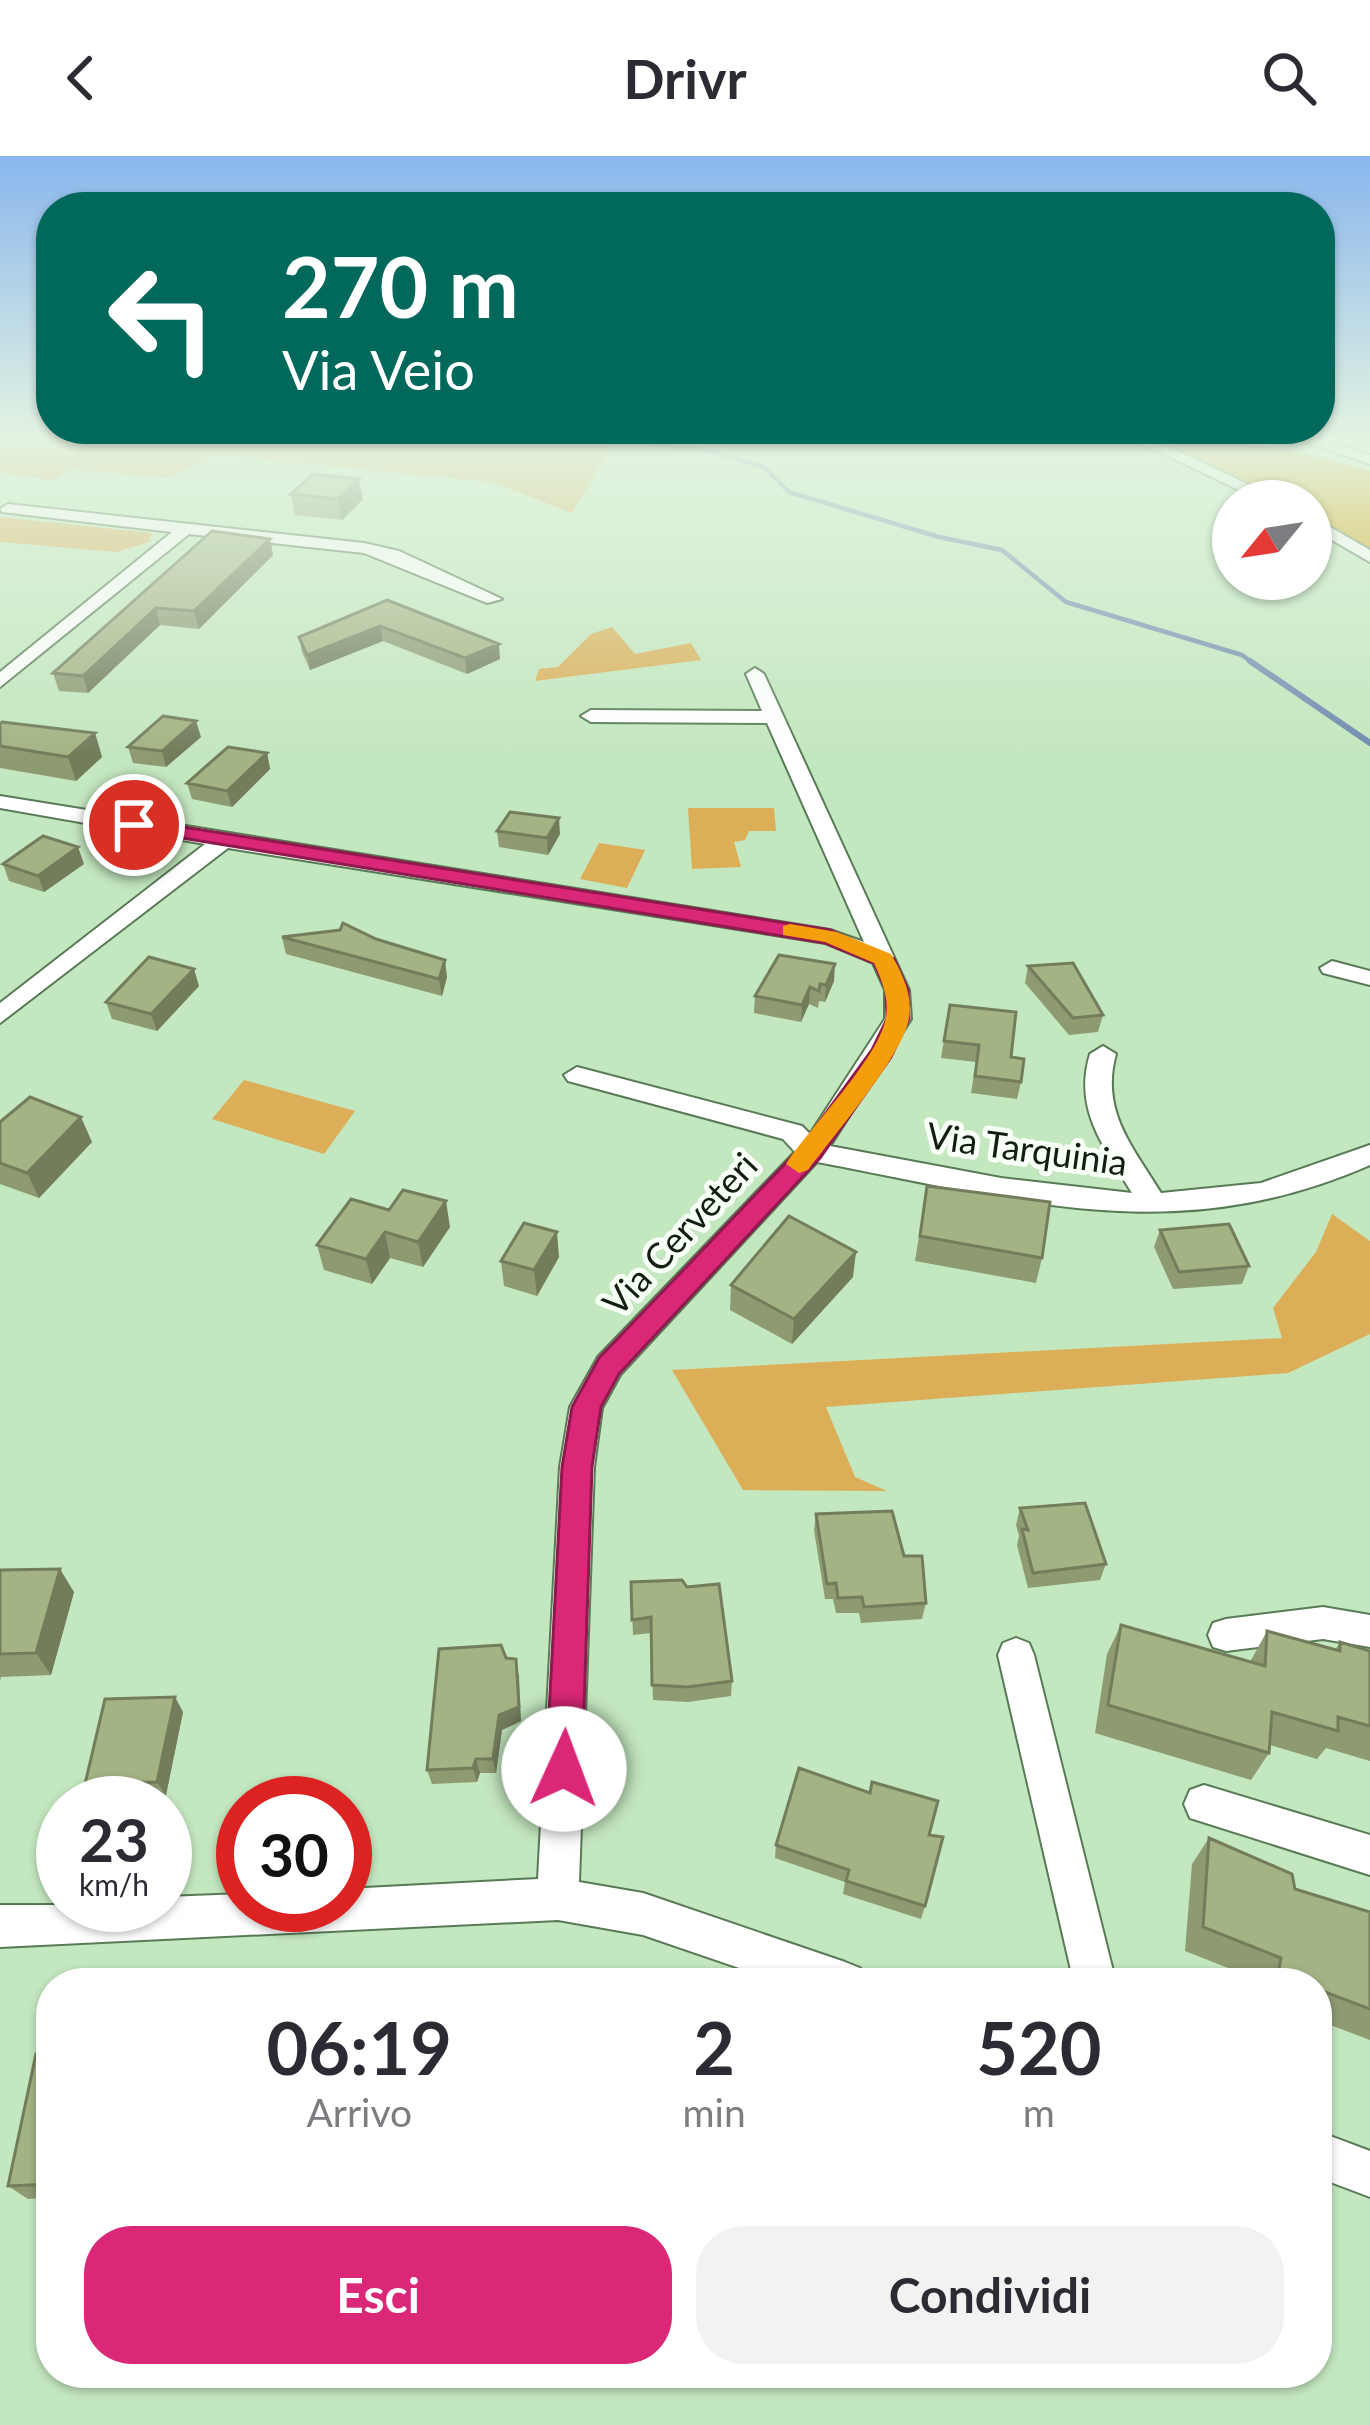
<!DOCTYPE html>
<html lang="it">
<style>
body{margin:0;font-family:Lato,sans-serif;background:#f2f2f3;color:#2b2b33;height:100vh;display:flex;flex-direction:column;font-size:45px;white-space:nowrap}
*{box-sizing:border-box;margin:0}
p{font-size:39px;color:#7c7c81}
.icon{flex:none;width:66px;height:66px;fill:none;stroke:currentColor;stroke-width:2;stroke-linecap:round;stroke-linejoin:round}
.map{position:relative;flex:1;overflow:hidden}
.panel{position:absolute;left:36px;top:1812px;width:1296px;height:420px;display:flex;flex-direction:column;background:#fff;border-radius:48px;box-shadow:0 3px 9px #0004}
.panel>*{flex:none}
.top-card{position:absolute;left:36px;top:36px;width:1299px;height:252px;border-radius:48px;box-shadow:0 3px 9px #0004;background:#00695c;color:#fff;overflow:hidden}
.needle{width:78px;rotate:240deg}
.tools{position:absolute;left:1212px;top:324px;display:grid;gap:24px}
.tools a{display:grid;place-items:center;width:120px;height:120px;border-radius:50%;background:#fff;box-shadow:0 3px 9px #0004;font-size:60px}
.speed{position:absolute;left:36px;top:1620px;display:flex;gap:24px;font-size:60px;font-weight:700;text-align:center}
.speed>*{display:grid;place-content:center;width:156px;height:156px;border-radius:50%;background:#fff;box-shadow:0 3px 9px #0004;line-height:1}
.speed small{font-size:30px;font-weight:400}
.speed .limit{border:18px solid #d22;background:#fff;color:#111}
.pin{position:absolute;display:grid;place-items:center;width:102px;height:102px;color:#fff;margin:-51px;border:6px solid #fff;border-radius:50%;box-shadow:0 3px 12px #0007}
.me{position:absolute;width:132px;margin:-66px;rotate:2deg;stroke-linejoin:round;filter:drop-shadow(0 0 9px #0008)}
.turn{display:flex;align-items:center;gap:42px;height:252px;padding:0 48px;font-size:54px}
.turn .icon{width:156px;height:156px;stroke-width:2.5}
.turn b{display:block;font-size:84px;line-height:102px}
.eta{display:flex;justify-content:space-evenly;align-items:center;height:204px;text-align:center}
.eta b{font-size:72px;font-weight:700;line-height:84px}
.action{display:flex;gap:24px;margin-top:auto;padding:24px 48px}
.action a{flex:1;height:138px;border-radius:48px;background:#db2777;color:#fff;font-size:48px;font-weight:700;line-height:138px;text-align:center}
.action a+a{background:#f2f2f3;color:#2b2b33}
header{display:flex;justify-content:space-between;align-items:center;height:156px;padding:0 48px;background:#fff;font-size:54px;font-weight:700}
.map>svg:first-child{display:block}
.green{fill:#dbae57}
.forest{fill:#d69d03}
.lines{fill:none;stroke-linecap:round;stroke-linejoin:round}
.stream-far1{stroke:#718bb0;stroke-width:4.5}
.stream{stroke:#718bb0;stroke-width:6}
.minor-casing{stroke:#597a56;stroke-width:4}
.minor{fill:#fff;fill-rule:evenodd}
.wall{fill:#8d9a72}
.shaded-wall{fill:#737d5c}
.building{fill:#a4b384;stroke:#737d5c;stroke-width:3}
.route{fill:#db2777;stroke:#8e194d;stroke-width:3}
.slow{fill:#f59e0b}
.labels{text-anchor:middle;stroke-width:10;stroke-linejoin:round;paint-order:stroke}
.street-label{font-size:36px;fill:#111e10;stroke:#f8fff7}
</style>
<header><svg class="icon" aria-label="back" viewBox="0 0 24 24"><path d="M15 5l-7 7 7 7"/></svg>Drivr<svg class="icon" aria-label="search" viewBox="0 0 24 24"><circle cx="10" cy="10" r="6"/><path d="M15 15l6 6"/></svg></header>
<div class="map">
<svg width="1370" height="2269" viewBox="0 0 1370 2269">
<rect width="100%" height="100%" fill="#c3e7bf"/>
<path class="green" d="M0 281H616L617 282 572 357 492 326 215 299 170 322 71 313 53 324 0 316Z
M0 361 152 377 149 386 116 396 0 386Z
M612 471 635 498 691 487 701 504 535 525 539 513 558 511 591 478Z
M688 652H774L776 675H749L745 684 734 686 741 711 692 713Z
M599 687 645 694 627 732 580 723Z
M244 924 355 955 324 998 212 963Z
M1332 1058 1370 1085V1178L1288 1217 826 1251 855 1321 887 1335 743 1334 672 1214 1282 1182 1273 1152 1316 1096Z"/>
<path class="forest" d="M1135 281C1224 281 1285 291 1370 315V401L1311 365V345H1275Z"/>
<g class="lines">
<path class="stream-far1" d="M616 281 714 296 764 311 789 336 939 381 1002 394 1066 446 1242 499 1254 508"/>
<path class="stream" d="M1250 505 1370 587"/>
<defs>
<path id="minor" d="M1128 281H1148L1283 345H1262Z
M1292 281H1315L1370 299V308Z
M8 348 364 387 399 395 502 443 487 447 364 397 189 378 0 531V516L172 376 2 356 0 353Z
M1311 360 1370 394V406L1311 372Z
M755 512 764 518 909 834 911 863 830 990 1001 1022 1132 1037C1104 991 1073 953 1090 898L1103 890 1116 898C1100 955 1133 991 1161 1037L1261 1027 1370 989V1009C1174 1095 1016 1043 817 1006L620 1219 602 1252 594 1311 579 1726 643 1737 845 1806 860 1812 866 1827H783L643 1779 558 1764 0 1791V1749H165V1741L243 1738V1749H345V1733L538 1723 560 1311 570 1251 598 1201 795 996 783 983 568 925 564 919 577 911 802 970 810 978 885 863V834L873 807 825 787 228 692 0 867V847L205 688 0 652V640L830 774 864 786 767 567 591 566 581 560 591 554 762 555 746 518Z
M1332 805 1370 815V829L1323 817 1320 812Z
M1323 1451 1370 1459V1491L1323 1483 1226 1495 1213 1491 1208 1479 1213 1467 1226 1463Z
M1016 1482 1029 1487 1034 1499 1116 1827H1074L998 1499 1003 1487Z
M1204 1629 1370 1679V1719L1190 1662 1184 1648 1190 1634Z
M1317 1975 1370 1995V2041L1317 2021Z"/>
</defs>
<use href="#minor" class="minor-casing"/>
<use href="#minor" class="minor"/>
</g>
<path class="wall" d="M291 338 363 343 342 364 295 359Z
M212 375 270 383 273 399 199 473 160 469 88 537 59 535 53 517Z
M387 444 500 503 467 518 383 485 310 514 302 496 299 481Z
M0 568 95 577 102 601 76 625 0 612Z
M201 581 166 611 133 607 128 591Z
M267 597 270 613 232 651 192 643 187 627Z
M497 675 560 678 548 699 499 691Z
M3 708H84L44 736 9 725Z
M282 781 447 821 442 840 286 798Z
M1028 810 1103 859 1098 876 1069 879 1025 827Z
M834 825 825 846 819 845 818 852 809 848 801 866 754 857 755 840Z
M199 830 157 875 112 863 106 846Z
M950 849 1011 901 1021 926 1017 943 971 937 976 906 941 902Z
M0 966 92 986 39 1042 0 1028Z
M927 1030 1042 1102 1036 1127 915 1105Z
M351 1043 450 1071 423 1111 390 1102 372 1128 324 1114 317 1089Z
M1160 1074 1249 1110 1242 1128 1173 1133 1154 1091Z
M559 1101 537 1140 504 1130 501 1105Z
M853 1121 792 1188 730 1154 731 1129Z
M1020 1352 1106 1408 1100 1424 1028 1432 1017 1389 1019 1380 1016 1369Z
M816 1358 904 1400 926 1447 922 1463 861 1467 859 1457H836L833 1443H825L814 1374Z
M0 1414 74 1436 51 1519 1 1521 0 1525Z
M631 1426 732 1525 731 1540 688 1546 653 1544 651 1477 633 1479Z
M1121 1469 1250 1506 1267 1475 1335 1494 1340 1486 1370 1495V1605L1326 1592 1317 1603 1270 1589 1269 1597 1251 1624 1095 1577 1107 1498Z
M506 1502 519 1518 521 1565 502 1574 496 1617H480L477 1626 432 1628 427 1614Z
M183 1556 166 1639 95 1642 85 1628Z
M929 1679 925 1750 921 1763 843 1738 845 1726 775 1702 776 1689Z
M1209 1682 1295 1733 1370 1756V1884L1317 1864V1827H1260L1261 1825 1185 1795 1192 1708Z
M51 1898V2041L28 2043 8 2030Z"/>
<path class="shaded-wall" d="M359 323 363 343 342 364 338 343Z
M270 383 273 399 199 473 194 455Z
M156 452 160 469 88 537 83 520Z
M380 470 383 485 310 514 307 499Z
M499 488 500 503 467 518 465 502Z
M196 565 201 581 166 611 162 595Z
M95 577 102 601 76 625 68 601Z
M267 597 270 613 232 651 227 635Z
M559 662 560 678 548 699 547 682Z
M78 691 84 708 44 736 38 720Z
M445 804 447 821 442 840 439 823Z
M835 808 834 825 825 846 826 829Z
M194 813 199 830 157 875 151 858Z
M810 831 809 848 801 866 802 849Z
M81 961 92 986 39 1042 27 1017Z
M446 1045 450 1071 423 1111 418 1086Z
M385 1076 390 1102 372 1128 366 1103Z
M557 1076 559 1101 537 1140 534 1114Z
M856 1096 853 1121 792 1188 794 1163Z
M60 1413 74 1436 51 1519 36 1497Z
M516 1503 521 1565 502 1574 496 1617 493 1603 499 1559Z
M175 1541 183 1556 166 1639 157 1626Z
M476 1603 480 1617 477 1626 473 1612Z"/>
<path class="building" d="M313 318 359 323 338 343 291 338Z
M212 375 270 383 194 455 156 452 83 520 53 517Z
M387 444 499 488 465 502 380 470 307 499 299 481Z
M163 560 196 565 162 595 128 591Z
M2 566 95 577 68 601 0 590V568Z
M228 591 267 597 227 635 187 627Z
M510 656 559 662 547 682 497 675Z
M43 680 78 691 38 720 3 708Z
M343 767 376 783 445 804 439 823 282 781 340 774Z
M779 799 835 808 826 829 820 828 819 835 810 831 802 849 755 840Z
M149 801 194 813 151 858 106 846Z
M1073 807 1103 859 1073 862 1028 810Z
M950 849 1016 856 1011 901 1024 903 1021 926 975 920 979 889 944 885Z
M30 941 81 961 27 1017 0 1007V966Z
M927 1030 1050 1046 1042 1102 920 1080Z
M403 1034 446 1045 418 1086 385 1076 366 1103 317 1089 351 1043 389 1054Z
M789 1060 856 1096 794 1163 731 1129Z
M524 1067 557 1076 534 1114 501 1105Z
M1229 1068 1249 1110 1179 1116 1160 1074Z
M1085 1347 1106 1408 1033 1417 1022 1373 1028 1374 1020 1352Z
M892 1355 904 1400H922L926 1447 864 1451 862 1441 838 1442 836 1427 827 1428 816 1358Z
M60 1413 36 1497 0 1498V1414Z
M682 1424 687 1431 719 1428 732 1525 688 1531 652 1529 651 1461 632 1464 631 1426Z
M1121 1469 1265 1510 1267 1475 1340 1495V1486L1370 1495V1570L1338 1561V1575L1272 1556 1269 1597 1108 1549Z
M501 1489 506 1502 516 1503 519 1551 499 1559 493 1603H476L473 1612 427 1614 439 1493Z
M175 1541 157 1626 85 1628 105 1543Z
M799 1612 870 1637 872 1626 938 1645 929 1679 943 1681 925 1750 846 1725 849 1714 776 1689Z
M1209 1682 1292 1718 1295 1733 1370 1756V1853L1317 1833V1827H1301L1278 1818 1281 1802 1203 1771Z
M36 1898H51V2028L8 2030Z"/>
<linearGradient id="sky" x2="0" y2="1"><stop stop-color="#89b6ed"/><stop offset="0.47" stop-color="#e4f4e2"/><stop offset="1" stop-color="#e4f4e2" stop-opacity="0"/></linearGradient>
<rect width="1370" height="599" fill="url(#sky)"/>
<path class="route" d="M134 663 830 774 894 803 908 834 909 863 891 901 820 1002 619 1218 601 1251 592 1311 582 1613 576 1625 564 1630 552 1625 546 1613 562 1311 572 1251 599 1202 802 990 872 894 887 863 886 834 874 807 825 787 127 673 124 669Z"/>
<path class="slow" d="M790 768 837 776 891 798C902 817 913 839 909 862 903 900 833 980 808 1014L799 1017 786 1008C810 971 880 901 886 861 889 841 882 825 874 807L825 786 783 779V770Z"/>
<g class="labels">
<g class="street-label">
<text transform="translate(1027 993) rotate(8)" y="13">Via Tarquinia</text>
<text transform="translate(680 1078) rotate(-47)" y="13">Via Cerveteri</text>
</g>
</g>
</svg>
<div class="tools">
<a><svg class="needle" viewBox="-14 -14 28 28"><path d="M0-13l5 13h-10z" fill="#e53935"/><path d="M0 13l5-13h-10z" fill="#7c7c81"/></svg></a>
</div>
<div class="speed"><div>23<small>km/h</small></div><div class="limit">30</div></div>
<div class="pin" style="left:134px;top:669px;background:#d93025"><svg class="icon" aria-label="arrive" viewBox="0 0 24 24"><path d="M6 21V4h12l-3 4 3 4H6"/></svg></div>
<svg class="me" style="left:564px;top:1613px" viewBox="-20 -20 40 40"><circle r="19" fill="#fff"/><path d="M0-13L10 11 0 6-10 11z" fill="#db2777"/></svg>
<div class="top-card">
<div class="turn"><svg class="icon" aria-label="left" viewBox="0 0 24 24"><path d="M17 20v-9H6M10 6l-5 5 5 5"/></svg><div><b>270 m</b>Via Veio</div></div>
</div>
<section class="panel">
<div class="eta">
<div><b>06:19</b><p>Arrivo</p></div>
<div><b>2</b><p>min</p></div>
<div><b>520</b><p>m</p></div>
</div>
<div class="action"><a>Esci</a><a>Condividi</a></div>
</section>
</div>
